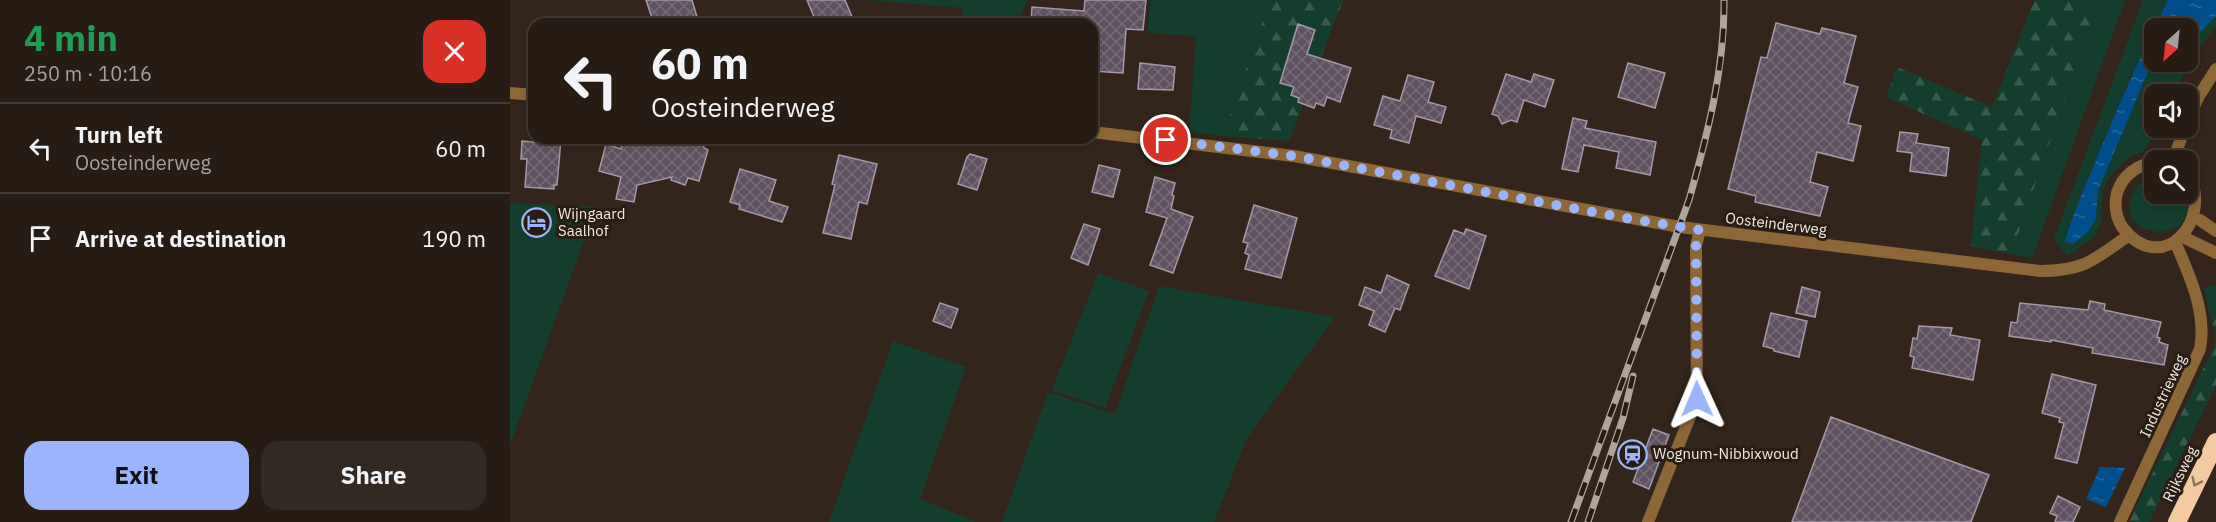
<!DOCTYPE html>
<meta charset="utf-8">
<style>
body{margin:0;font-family:"IBM Plex Sans",sans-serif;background:#322922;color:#f1f3f6;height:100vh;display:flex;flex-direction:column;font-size:22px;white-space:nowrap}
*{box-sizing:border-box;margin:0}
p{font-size:20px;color:#a4a1a0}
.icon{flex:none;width:33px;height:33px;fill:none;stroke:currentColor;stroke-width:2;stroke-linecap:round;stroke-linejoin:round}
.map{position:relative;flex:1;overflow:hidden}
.sheet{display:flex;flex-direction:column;background:#261c14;width:510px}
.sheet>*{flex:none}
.top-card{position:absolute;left:18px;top:18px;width:570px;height:126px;border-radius:18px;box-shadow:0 3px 9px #0003,0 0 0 2px #423a34;background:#261c14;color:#f1f3f6;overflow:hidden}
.needle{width:39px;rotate:207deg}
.controls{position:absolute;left:1634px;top:18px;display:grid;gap:12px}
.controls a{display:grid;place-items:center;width:54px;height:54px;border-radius:12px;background:#261c14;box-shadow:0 3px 9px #0003,0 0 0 2px #423a34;font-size:30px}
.pin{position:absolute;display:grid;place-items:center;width:51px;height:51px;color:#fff;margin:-26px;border:3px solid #fff;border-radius:50%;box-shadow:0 2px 6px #0007}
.me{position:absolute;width:66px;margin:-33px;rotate:359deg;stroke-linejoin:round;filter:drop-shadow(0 0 4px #0008)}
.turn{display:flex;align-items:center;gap:21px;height:126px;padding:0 24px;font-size:27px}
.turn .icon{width:78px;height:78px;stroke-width:2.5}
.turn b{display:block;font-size:42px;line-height:51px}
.round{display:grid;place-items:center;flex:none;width:63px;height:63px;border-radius:18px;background:#322922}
.head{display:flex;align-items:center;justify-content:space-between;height:102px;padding:0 24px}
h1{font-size:36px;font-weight:800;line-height:45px;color:#1e9e55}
.primary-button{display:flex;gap:12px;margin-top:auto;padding:12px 24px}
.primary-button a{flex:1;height:69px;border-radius:18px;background:#9cb4fd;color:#111;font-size:24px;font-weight:800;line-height:69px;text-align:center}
.primary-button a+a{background:#322922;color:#f1f3f6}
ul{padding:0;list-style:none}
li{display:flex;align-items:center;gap:18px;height:90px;padding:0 24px;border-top:2px solid #423a34}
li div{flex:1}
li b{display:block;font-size:22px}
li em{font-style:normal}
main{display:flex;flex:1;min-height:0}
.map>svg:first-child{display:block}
.grass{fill:#133e2d}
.forest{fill:url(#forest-firs)}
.water{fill:url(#water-ripples)}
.building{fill:url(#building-cross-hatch);stroke:#a598a8;stroke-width:1.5}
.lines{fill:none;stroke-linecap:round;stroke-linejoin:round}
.minor{stroke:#8e6737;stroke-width:12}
.tertiary{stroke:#8e6737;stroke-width:12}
.motorway{stroke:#f2cca0;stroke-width:18}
.rail-casing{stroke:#afa49d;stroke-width:7}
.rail{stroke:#291c12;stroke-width:4.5;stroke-dasharray:14;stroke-linecap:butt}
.oneway{stroke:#8e7459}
.route{stroke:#9cb4fd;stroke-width:10;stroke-dasharray:0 18}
.labels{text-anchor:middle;stroke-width:6;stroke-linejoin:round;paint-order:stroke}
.poi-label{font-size:15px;fill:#f4eae4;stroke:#291c12;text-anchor:start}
.street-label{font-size:15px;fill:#f4eae4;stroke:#291c12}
</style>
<main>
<section class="sheet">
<div class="head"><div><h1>4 min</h1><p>250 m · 10:16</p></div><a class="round" style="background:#d93025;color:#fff"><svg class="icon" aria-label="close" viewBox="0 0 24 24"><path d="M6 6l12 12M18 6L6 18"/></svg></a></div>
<ul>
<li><svg class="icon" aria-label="left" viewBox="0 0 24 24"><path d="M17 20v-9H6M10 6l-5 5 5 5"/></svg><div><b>Turn left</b><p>Oosteinderweg</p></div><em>60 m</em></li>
<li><svg class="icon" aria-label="arrive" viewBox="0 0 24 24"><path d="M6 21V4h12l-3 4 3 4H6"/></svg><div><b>Arrive at destination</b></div><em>190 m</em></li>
</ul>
<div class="primary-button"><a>Exit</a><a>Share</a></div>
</section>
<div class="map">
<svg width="1706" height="522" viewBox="0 0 1706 522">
<defs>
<pattern id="forest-firs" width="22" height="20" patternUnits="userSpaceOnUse" patternTransform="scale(1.5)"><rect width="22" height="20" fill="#133e2d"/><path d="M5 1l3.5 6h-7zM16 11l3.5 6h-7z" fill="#365a4b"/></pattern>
<pattern id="water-ripples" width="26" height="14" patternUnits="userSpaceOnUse" patternTransform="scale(1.5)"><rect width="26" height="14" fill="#014e8c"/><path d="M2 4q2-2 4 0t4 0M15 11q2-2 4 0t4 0" fill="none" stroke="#27689c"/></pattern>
<pattern id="building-cross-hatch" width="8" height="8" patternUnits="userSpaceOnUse" patternTransform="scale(1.5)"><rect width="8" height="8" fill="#5f5361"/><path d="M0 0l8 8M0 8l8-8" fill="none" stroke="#776c78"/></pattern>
</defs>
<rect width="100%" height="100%" fill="#33251b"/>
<path class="grass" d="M357 0H517L507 24H450L453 8Z
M640 0H760L713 136 679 132 686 36 637 33Z
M1589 0H1615L1522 258 1501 254Z
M1633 0H1658C1632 51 1609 103 1588 155 1576 184 1563 212 1555 241L1586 218 1588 191 1640 67 1650 62H1677V46L1706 16V26L1679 61 1664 94H1644V128H1648L1634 151 1618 158 1601 175 1593 190 1591 224 1582 239 1557 256 1544 239Z
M1644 176V194H1675C1695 246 1600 242 1623 193 1627 184 1634 178 1644 176Z
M0 203 86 207 0 445Z
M588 273 639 291 595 408 542 390Z
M1706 285V318L1701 320 1694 288Z
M649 286 825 317 737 438 704 522H492L538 392 605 414Z
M383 341 456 367 410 499 466 522H319Z"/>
<path class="forest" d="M760 0H833L779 141 713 136Z
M1523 0H1589L1501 254 1461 246 1472 140 1376 97 1387 67 1482 107 1524 1Z
M1706 318V385L1639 522H1619L1704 346 1706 338 1701 320Z"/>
<path class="water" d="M1658 0H1706V16L1677 46V28H1644V62H1650L1640 67 1588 191 1586 218 1578 232 1563 244 1555 241C1563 213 1575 187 1586 160 1608 106 1632 52 1658 0Z
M1590 467 1615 468 1596 507 1576 499Z"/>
<path class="building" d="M136 0H182L189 24H144Z
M297 0H335L345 24H307Z
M575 0H636L633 30 616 29 613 73 582 71V24H521L522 7 574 11Z
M1266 23 1310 34 1312 28 1346 36 1334 83 1348 87 1338 123 1351 126 1343 161 1307 152 1300 182 1318 187 1310 216 1245 202 1246 196 1218 189 1251 57 1257 58Z
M788 24 805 30 797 54 841 68 830 102 817 97 814 106 806 103 804 108 788 102 789 98 781 95 784 87 770 83Z
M630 63 665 67 663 90 628 89Z
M1118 63 1155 73 1145 108 1108 97Z
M996 74 1021 82 1024 74 1044 80 1035 107 1014 100 1007 122 1001 120 992 124 988 116 982 114Z
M898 75 924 82 918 102 936 107 931 123 906 116 899 143 880 138 882 130 864 125 873 96 890 101Z
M1063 118 1077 121 1075 128 1146 142 1140 175 1106 168 1109 152 1074 145 1068 172 1052 169Z
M1390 132 1408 134 1406 143 1439 148 1436 176 1400 171 1402 153 1387 151Z
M34 138 51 139 47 185H44V189L15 187 17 159H11L12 141 34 143Z
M113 138H192L194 148 198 150 189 181 178 178 175 185 161 180 162 177 127 185 124 202 106 199 111 177 89 171 96 144 111 149Z
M460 154 477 159 467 190 448 184 457 157Z
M329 155 367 164 357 204 349 202 341 239 313 233 325 185 322 184Z
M589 165 610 170 603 197 582 192Z
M230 169 266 180 259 201 278 207 272 222 229 209 230 205 220 202Z
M645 177 665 183 662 195 664 196 661 209 683 217 663 273 640 265 657 218 636 212Z
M744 205 787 218 771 278 735 269 739 255 735 253 738 243 733 242Z
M574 224 590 229 578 265 561 258Z
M956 229 976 236 959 289 925 276 944 230 954 234Z
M877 275 899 285 890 310 885 308 875 332 859 325 864 311 849 305 855 287 871 293Z
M1292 287 1310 292 1305 317 1286 313Z
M1580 301 1595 304 1594 310 1651 322 1647 337 1650 338 1649 342 1658 345 1654 365 1582 353 1583 348 1541 340V342L1499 336 1501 322 1507 323 1510 303 1578 310Z
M430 303 448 309 441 328 423 321Z
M1261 313 1297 321 1289 357 1264 351V349L1253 346Z
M1409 326 1442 328 1440 335 1470 340 1463 380 1402 368 1404 357 1400 356 1403 338 1407 339Z
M1542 374 1586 385 1567 463 1545 458 1554 423 1549 422 1550 418 1532 413Z
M1321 417 1479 475 1461 522H1282Z
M1143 429 1159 435 1139 489 1123 482Z
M1548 496 1570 507 1563 522H1545L1547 516 1540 513Z"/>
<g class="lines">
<path class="minor" d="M1138 522 1187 399 1186 246 1190 230
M1610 522 1690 349C1697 314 1680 276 1666 244"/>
<path class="tertiary" d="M0 93 24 95
M1677 121 1689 96 1706 69
M582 132 784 156 1170 227 1530 271C1574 271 1584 260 1619 235
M1663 160 1675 128
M1644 162C1627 165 1612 176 1607 193 1604 204 1606 219 1613 228 1651 278 1706 221 1677 171
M1690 220 1706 231
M1675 238 1706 253"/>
<path class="motorway" d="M1667 522 1706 442"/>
<defs>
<path id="rail" d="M1061 522 1179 200C1197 136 1215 68 1214 0
M1078 522 1113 418 1123 376"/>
</defs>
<use href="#rail" class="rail-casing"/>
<use href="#rail" class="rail"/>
</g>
<defs><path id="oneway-chevron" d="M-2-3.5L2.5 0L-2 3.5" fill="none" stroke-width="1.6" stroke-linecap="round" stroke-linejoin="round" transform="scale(1.5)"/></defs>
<use class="oneway" href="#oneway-chevron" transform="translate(1686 482) rotate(116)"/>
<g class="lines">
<path class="route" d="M656 140 784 156 1115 218 1190 230 1186 246 1187 399"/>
</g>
<defs>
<symbol id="hotel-ring" viewBox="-11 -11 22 22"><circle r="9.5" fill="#291c12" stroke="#9cb4fd" stroke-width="1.5"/><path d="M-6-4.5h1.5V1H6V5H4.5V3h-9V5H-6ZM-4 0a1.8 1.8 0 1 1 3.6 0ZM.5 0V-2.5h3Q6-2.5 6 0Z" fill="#9cb4fd"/></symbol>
<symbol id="station-ring" viewBox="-11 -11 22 22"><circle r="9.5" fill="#291c12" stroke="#9cb4fd" stroke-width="1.5"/><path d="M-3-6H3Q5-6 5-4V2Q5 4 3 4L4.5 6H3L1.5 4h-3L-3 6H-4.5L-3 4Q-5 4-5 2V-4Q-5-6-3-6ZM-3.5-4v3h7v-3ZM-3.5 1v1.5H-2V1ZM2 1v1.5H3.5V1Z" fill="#9cb4fd"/></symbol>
</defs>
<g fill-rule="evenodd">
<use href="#hotel-ring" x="10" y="206" width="33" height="33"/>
<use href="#station-ring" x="1106" y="438" width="33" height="33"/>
</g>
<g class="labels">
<g class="poi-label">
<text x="48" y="219">Wijngaard<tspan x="48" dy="17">Saalhof</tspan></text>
<text x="1143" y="459">Wognum-Nibbixwoud</text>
</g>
<g class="street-label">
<text transform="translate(1266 224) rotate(7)" y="5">Oosteinderweg</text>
<text transform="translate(1653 396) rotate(-65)" y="5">Industrieweg</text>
<text transform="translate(1670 474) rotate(-64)" y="5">Rijksweg</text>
</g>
</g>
</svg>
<div class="controls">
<a><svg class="needle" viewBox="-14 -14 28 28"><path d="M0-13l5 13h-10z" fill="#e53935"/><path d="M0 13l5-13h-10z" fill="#a4a1a0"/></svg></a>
<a><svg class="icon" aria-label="sound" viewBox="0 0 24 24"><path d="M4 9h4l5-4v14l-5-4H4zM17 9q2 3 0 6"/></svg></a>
<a><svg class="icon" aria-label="search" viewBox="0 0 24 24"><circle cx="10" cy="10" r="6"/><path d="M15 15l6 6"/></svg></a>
</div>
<div class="pin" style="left:656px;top:140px;background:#d93025"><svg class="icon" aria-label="arrive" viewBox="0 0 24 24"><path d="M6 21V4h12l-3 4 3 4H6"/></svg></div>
<svg class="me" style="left:1187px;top:399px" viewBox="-20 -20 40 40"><path d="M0-17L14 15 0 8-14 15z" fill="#9cb4fd" stroke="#fff" stroke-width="4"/></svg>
<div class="top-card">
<div class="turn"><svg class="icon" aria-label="left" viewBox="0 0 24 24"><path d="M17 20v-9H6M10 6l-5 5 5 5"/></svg><div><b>60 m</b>Oosteinderweg</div></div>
</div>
</div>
</main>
